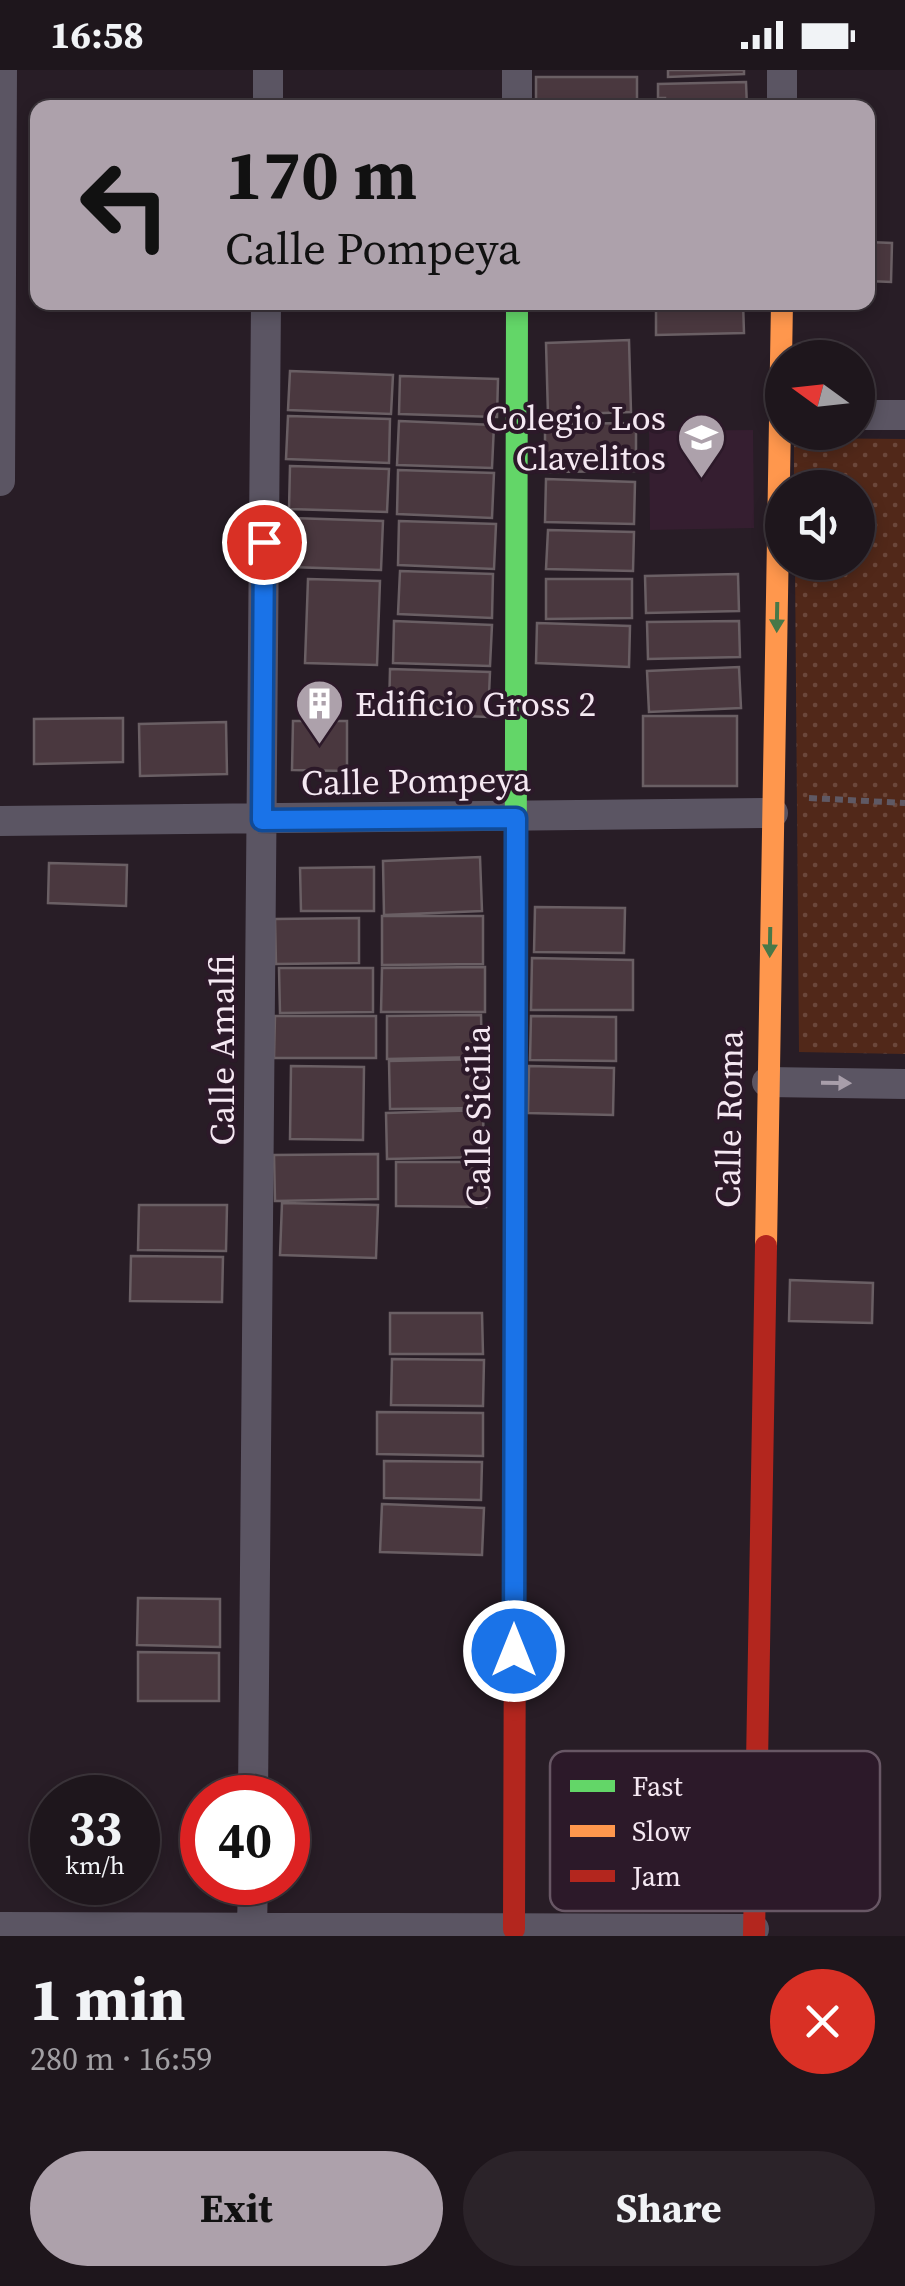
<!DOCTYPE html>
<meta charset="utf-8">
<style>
body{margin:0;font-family:"Source Serif 4",serif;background:#2b2329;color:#f1f3f6;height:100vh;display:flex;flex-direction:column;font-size:38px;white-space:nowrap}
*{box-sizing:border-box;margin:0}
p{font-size:32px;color:#a19fa3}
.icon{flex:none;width:55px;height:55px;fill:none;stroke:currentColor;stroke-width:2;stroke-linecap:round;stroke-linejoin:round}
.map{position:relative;height:1866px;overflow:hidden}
.details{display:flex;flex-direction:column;background:#1e161c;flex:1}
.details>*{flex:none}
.top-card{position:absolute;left:30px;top:30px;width:845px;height:210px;border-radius:20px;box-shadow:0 5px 15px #0003,0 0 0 2px #3c353b;background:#ada1ab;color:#111;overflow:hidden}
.needle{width:65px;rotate:285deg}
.buttons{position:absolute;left:765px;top:270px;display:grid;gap:20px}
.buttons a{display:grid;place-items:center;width:110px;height:110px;border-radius:50%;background:#1e161c;box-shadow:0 5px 15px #0003,0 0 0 2px #3c353b;font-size:50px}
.speed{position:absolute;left:30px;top:1705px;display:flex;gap:20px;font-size:50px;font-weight:700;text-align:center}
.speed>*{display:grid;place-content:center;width:130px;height:130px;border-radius:50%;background:#1e161c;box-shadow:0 5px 15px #0003,0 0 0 2px #3c353b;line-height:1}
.speed small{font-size:25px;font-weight:400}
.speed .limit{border:15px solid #d22;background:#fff;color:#111}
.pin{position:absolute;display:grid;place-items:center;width:85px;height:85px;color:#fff;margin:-42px;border:5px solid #fff;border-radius:50%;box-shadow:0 2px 10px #0007}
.me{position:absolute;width:110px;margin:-55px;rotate:0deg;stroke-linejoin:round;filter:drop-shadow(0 0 8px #0008)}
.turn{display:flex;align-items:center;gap:35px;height:210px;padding:0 30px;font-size:45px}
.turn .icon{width:130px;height:130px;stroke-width:2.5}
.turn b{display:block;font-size:70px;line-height:85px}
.round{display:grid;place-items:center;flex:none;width:105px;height:105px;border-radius:52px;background:#2b2329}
.head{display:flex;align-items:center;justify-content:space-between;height:170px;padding:0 30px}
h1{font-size:60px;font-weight:700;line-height:75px}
.primary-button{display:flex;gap:20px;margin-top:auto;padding:20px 30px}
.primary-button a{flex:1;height:115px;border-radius:60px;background:#ada1ab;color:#111;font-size:40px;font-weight:700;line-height:115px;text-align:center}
.primary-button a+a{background:#2b2329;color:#f1f3f6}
.status{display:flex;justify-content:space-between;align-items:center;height:70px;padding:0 50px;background:#1e161c;direction:ltr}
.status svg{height:28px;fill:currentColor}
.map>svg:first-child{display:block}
.built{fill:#351e30}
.park{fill:url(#park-dots)}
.building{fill:#4a383f;stroke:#6a5f64;stroke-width:2.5}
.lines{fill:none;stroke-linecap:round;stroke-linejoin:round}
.path{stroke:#5f5964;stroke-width:6;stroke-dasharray:8 5;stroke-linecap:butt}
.street{stroke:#5b5563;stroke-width:30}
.fast{stroke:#63d668;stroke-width:22}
.slow{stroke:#ff974d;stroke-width:22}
.jam{stroke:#b3261e;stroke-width:22}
.oneway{fill:#487848}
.oneway2{fill:#a89eaa}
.route-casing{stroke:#114b97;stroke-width:25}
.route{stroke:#1a73e8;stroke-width:18}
.labels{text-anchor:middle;stroke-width:8;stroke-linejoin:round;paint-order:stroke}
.poi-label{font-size:35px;fill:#f5e8f2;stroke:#2c1929;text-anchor:end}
.street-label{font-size:35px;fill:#f5e8f2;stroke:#2c1929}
.key{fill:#2c1929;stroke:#685765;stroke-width:2.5}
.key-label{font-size:28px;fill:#f5e8f2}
</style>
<div class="status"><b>16:58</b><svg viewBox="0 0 49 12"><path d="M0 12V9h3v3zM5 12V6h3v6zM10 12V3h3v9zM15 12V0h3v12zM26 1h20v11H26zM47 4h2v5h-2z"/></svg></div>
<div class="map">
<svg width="905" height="1866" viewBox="0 0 905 1866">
<defs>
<pattern id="park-dots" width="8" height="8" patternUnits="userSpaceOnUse" patternTransform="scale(2.5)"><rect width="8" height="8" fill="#512819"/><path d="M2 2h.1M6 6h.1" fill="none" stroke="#6b473b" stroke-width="1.8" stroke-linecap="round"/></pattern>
</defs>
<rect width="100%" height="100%" fill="#281d26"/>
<path class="built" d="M753 360 754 458 650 460 649 361Z"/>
<path class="park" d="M794 368 905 369V984L799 982 795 493 858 492V418L794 417Z"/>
<path class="building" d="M668 0H744V4L668 7Z
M536 7H637V38H536Z
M746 12 747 38H665V28H658V14Z
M868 172 892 173 891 212 868 211Z
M656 232H743L744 263 656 265Z
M629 270 631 342 548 345 546 273Z
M290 301 393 305 391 344 288 340Z
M400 306 498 309 497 347 399 344Z
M288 346 390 349 389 393 286 389Z
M399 351 494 355 492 398 397 395Z
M636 353V401L545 402V354Z
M290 396 389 399 387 442 289 439Z
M398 400 494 403 492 448 397 444Z
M546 409 635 412 634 454 545 452Z
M292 448 383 451 381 500 290 497Z
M399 451 496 454 494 499 398 495Z
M548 460 634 462 633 501 546 499Z
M400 501 493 504 492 548 398 544Z
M738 504 739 541 646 543 645 506Z
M308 509 380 511 377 595 305 593Z
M546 509H632V548L546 549Z
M394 551 492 555 490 596 393 593Z
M739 551 740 587 648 589 647 552Z
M537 553 630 556 629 597 536 593Z
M739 597 741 638 649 642 647 601Z
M390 599 490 602 488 647 389 643Z
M643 646H737V716H643Z
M123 648V692L34 694V649Z
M293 651H347V701L292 700Z
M226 652 227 704 140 706 139 654Z
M480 787 482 841 384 845 383 791Z
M49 793 127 795 126 836 48 833Z
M374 797V841H301L300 798Z
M535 837 625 838 624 883 534 882Z
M382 846H483V894L382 895Z
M359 848V893L276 894 275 849Z
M532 888 633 890V940H531Z
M485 897V942H381L382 898Z
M279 898H373V942L280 943Z
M481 945 482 987 387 989V946Z
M275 946H376V988H274Z
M531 946 616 947V991L530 990Z
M484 989V1038L390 1039 389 991Z
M291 996 364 997 363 1070 290 1069Z
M529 996 614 998 613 1045 528 1043Z
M483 1040 484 1087 387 1089 386 1043Z
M378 1084V1129L275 1131 274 1085Z
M396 1092H486V1137L396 1136Z
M282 1133 378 1135 376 1188 280 1185Z
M139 1135H227L226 1181 138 1180Z
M131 1186 223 1187 222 1232 130 1231Z
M790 1210 873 1213 872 1253 789 1251Z
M390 1243H482L483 1284H390Z
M392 1289 484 1290 483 1336 391 1335Z
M377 1342 483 1343V1386L377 1384Z
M384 1391 482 1392 481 1430 384 1428Z
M382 1434 484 1438 482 1485 380 1482Z
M138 1528 220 1529V1577L137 1575Z
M138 1582 219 1583V1631H138Z"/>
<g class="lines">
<path class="path" d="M809 728 905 733"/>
<path class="street" d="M268 38V0
M517 38V0
M782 38V0
M858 345H905
M0 411 2 0
M0 751 773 743
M767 1012 905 1014
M253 1728 266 232
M252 1856 253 1812
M0 1857 754 1859"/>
<path class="fast" d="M515 1100 517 232"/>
<path class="slow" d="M766 1176 782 232
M515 1517V1100"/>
<path class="jam" d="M514 1859 515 1517
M754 1866 766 1176"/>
</g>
<defs><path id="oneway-solid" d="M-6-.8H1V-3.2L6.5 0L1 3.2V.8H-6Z" transform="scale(2.5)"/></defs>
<g class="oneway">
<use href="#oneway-solid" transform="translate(777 547) rotate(91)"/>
<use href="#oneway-solid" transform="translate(770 872) rotate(91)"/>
</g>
<use class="oneway2" href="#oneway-solid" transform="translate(836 1013) rotate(1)"/>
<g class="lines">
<defs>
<path id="route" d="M264 472 262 750 516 748 514 1581"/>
</defs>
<use href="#route" class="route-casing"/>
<use href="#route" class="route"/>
</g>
<defs>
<symbol id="school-pin" viewBox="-11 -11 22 30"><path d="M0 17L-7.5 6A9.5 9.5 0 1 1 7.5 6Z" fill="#ada1ab" stroke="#2c1929"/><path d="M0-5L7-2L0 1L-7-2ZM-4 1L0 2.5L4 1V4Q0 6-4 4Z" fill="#fff"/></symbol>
<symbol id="building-pin" viewBox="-11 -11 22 30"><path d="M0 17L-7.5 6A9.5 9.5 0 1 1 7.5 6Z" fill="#ada1ab" stroke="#2c1929"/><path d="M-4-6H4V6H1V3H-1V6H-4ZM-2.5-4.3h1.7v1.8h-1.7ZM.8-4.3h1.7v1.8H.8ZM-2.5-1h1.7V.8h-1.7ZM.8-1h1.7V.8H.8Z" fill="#fff"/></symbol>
</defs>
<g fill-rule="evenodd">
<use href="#school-pin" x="674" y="340" width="55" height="75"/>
<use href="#building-pin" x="292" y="606" width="55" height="75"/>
</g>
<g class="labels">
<g class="poi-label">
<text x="666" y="360">Colegio Los<tspan x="666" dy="40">Clavelitos</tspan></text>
<text x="355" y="646" text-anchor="start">Edificio Gross 2</text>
</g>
<g class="street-label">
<text transform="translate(416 711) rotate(-1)" y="12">Calle Pompeya</text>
<text transform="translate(222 980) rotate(-90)" y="12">Calle Amalfi</text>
<text transform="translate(478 1046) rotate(-90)" y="12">Calle Sicilia</text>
<text transform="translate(729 1049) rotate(-89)" y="12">Calle Roma</text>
</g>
</g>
<rect x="550" y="1681" width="330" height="160" rx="15" class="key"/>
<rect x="570" y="1710" width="45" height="12" fill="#63d668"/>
<rect x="570" y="1755" width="45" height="12" fill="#ff974d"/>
<rect x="570" y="1800" width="45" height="12" fill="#b3261e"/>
<g class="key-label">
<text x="632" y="1726">Fast</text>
<text x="632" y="1771">Slow</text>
<text x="632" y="1816">Jam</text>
</g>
</svg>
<div class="buttons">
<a><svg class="needle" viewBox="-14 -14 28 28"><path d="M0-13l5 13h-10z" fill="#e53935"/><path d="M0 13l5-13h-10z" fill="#a19fa3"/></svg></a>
<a><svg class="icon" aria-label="sound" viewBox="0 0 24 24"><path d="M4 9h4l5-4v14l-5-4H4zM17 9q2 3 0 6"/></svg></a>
</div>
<div class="speed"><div>33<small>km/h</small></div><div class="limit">40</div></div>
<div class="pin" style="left:264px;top:472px;background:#d93025"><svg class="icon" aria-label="arrive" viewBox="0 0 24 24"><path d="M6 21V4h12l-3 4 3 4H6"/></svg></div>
<svg class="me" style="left:514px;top:1581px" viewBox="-20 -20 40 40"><circle r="17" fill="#1a73e8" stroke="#fff" stroke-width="3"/><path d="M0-11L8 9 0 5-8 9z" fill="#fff"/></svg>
<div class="top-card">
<div class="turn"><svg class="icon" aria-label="left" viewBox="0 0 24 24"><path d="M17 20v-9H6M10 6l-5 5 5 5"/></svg><div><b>170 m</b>Calle Pompeya</div></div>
</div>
</div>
<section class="details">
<div class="head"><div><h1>1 min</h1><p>280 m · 16:59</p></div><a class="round" style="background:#d93025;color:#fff"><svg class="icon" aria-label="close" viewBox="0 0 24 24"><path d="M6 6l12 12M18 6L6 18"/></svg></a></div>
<div class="primary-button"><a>Exit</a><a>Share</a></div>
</section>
